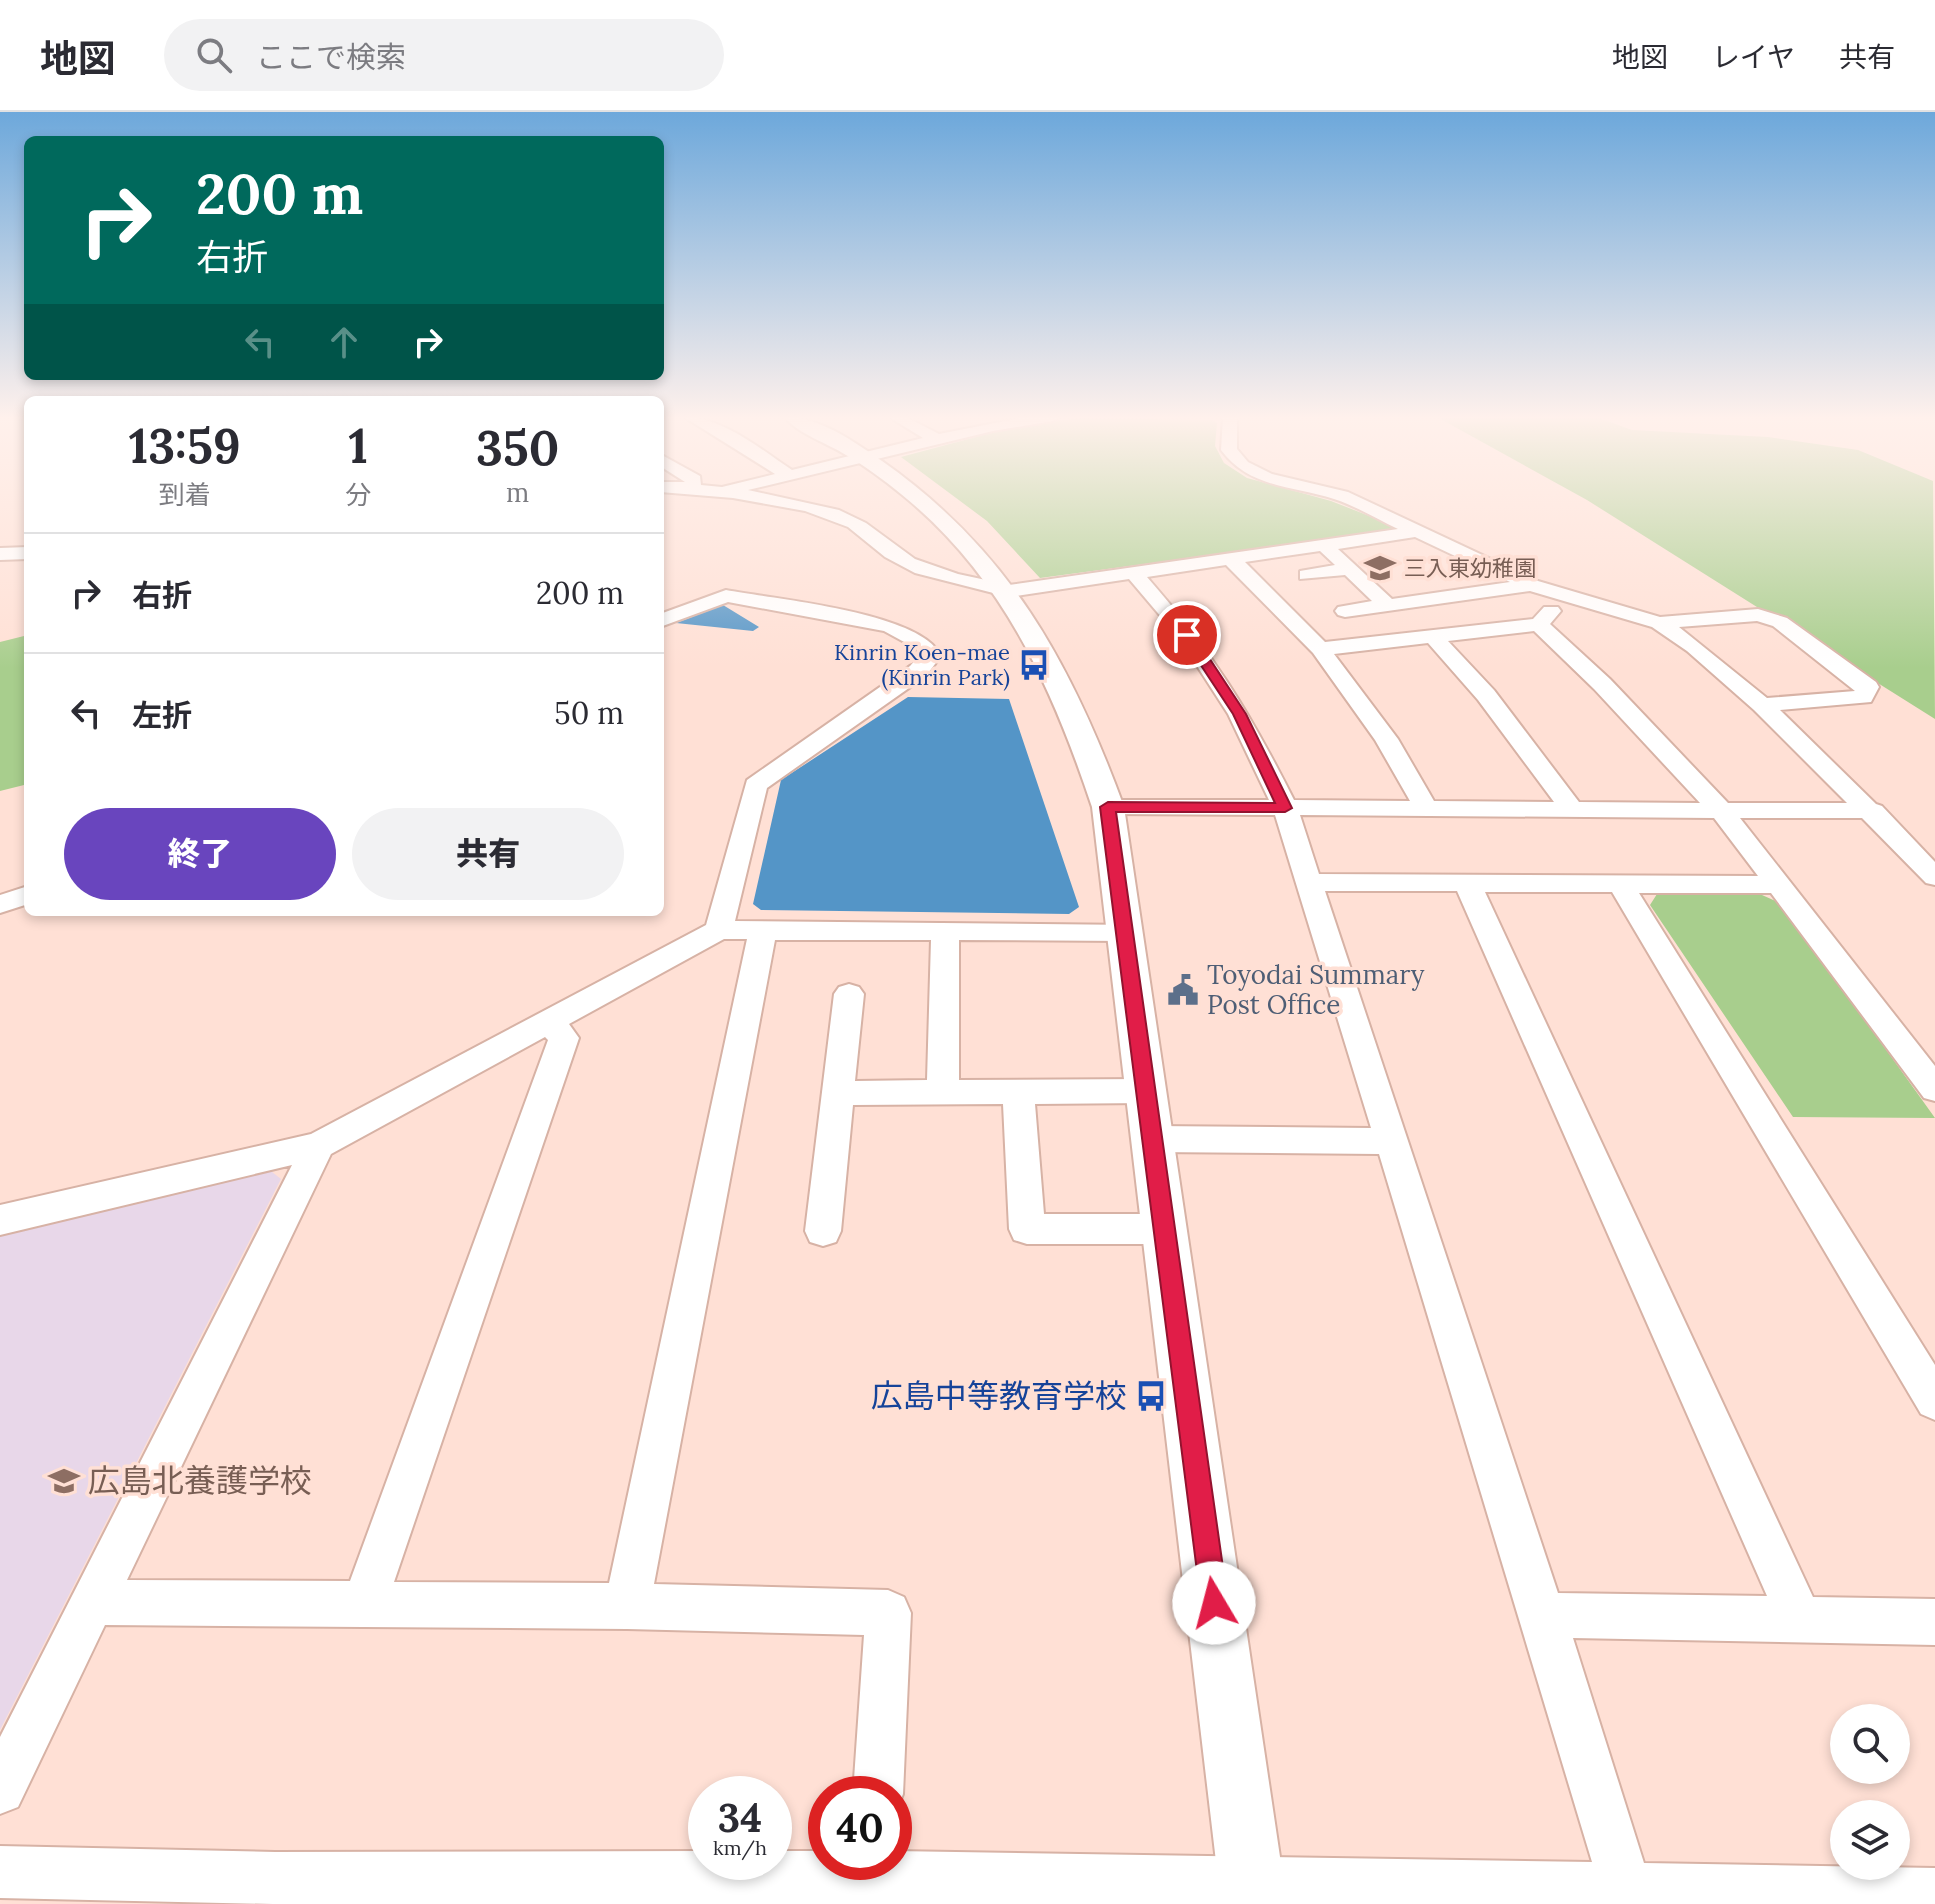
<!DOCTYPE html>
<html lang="ja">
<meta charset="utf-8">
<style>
body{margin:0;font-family:Lora,"Noto Sans JP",serif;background:#f2f2f3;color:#2b2b33;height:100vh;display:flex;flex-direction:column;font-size:30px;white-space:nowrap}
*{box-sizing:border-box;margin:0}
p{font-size:26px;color:#7c7c81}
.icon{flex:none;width:44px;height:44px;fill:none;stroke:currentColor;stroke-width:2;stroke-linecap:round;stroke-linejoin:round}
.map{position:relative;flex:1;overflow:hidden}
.panel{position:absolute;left:24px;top:284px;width:640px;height:520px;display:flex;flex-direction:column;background:#fff;border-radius:12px;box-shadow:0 4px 12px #0003}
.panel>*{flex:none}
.hud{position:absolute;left:24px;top:24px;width:640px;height:244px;border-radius:12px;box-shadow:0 4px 12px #0003;background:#00695c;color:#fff;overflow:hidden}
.controls{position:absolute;left:1830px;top:1592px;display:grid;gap:16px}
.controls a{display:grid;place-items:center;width:80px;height:80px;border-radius:50%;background:#fff;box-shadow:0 4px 12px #0003;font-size:40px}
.speed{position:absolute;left:688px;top:1664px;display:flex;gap:16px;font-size:40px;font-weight:700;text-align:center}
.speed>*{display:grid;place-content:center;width:104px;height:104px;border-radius:50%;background:#fff;box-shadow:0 4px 12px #0003;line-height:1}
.speed small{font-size:20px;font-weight:400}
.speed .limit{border:12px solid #d22;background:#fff;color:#111}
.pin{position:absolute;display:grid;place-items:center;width:68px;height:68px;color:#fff;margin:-34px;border:4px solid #fff;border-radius:50%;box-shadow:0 2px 8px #0007}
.me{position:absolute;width:88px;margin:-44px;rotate:352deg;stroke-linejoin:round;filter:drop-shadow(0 0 6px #0008)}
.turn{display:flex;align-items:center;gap:28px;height:168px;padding:0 40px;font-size:36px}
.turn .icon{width:104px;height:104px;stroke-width:2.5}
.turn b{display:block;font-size:56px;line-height:68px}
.lanes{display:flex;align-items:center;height:76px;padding:0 40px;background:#0003;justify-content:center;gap:40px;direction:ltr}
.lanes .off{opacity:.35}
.eta{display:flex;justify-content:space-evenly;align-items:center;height:136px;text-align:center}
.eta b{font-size:48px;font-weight:800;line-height:56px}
.cta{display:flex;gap:16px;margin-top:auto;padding:16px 40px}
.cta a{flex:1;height:92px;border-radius:48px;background:#6945be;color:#fff;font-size:32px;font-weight:800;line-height:92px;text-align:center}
.cta a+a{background:#f2f2f3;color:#2b2b33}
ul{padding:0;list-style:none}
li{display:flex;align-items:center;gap:24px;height:120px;padding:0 40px;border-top:2px solid #e1e1e2}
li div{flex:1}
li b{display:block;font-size:30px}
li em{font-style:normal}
header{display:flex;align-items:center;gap:48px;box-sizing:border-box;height:112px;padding:0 40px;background:#fff;border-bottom:2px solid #e1e1e2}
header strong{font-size:38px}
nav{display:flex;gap:44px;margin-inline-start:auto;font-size:28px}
.search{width:560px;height:72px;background:#f2f2f3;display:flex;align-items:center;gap:20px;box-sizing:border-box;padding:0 28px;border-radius:44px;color:#7c7c81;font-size:30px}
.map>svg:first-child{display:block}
.education{fill:#e8d7e9}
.green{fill:#a8ce8d}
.water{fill:#5495c7}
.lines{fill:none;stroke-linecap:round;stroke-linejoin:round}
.minor-casing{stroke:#d7b2a5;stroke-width:4}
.tertiary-casing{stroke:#d7b2a5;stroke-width:4}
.minor{fill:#fff;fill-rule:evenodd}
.tertiary{fill:#fff;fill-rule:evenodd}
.route{fill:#e11d48;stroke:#92132f;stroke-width:2}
.labels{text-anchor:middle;stroke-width:7;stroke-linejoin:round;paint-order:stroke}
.far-education-label{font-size:22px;fill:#785e54;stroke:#ffe0d5;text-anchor:start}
.far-transit-label{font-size:22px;fill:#164399;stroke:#ffe0d5;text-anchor:end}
.service-label{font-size:26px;fill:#4e5e75;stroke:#ffe0d5;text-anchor:start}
.near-transit-label{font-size:32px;fill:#164399;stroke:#ffe0d5;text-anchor:end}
.near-education-label{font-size:32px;fill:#785e54;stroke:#ffe0d5;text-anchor:start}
</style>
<header>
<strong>地図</strong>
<div class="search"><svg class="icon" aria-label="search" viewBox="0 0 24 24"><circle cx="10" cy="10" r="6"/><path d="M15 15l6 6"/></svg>ここで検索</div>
<nav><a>地図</a><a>レイヤ</a><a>共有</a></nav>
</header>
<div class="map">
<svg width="1935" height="1792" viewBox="0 0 1935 1792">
<rect width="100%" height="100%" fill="#ffe0d5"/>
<path class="education" d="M267 1056 281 1067 0 1618V1120Z"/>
<path class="green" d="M1437 305H1596L1632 318 1768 325 1858 338 1933 369 1935 607 1587 388Z
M1083 306 1212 308 1217 311 1215 334 1224 351 1247 366 1331 389 1395 414 1393 419 1040 466 987 409 901 345 1025 312Z
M28 523V672L0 679V530Z
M1657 782 1762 783 1782 792 1935 1006 1793 1005 1650 793Z"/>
<path class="water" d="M723 493 759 515 753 519 676 511Z
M908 585 1009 587 1079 795 1069 802 761 798 753 792 781 668Z"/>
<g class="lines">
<defs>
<path id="minor" d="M684 305C723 305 760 337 792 358L923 326 889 305H906L939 322 1025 305H1060L1053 309 993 319 748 378 839 398 866 411 915 447 958 462 1009 473 1398 417C1377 407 1356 394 1334 387 1293 374 1249 376 1221 338L1223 305H1237V337L1248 350 1272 362 1348 380 1538 469 1660 505 1758 497 1787 506 1876 570 1879 575 1871 590 1780 598 1876 692 1882 694 1935 750V773L1926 771 1862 706H1740L1935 954V989L1924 986 1771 781H1639L1935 1253V1308L1921 1302 1612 780H1485L1813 1485 1935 1487V1533L1573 1526 1644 1751 1935 1756V1792H273L0 1786V1734L275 1740 706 1739V1750H774V1739H826V1750H894V1739L1592 1750 1379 1042 1153 1040 1141 1036 1136 1027 1141 1018 1153 1014 1371 1016 1275 703 1108 702 1096 695 1108 688H1269L1228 602 1179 526 1129 467 1009 485 915 461 885 445 848 415 805 399 733 386 660 380V370H685L660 354V342L700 364 701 373 722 375 775 362ZM1415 425 1510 470 1392 487 1338 437ZM1320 439 1335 453 1300 459V467L1345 463 1372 489 1338 495 1335 499 1338 503 1345 505 1530 479 1652 515 1687 539 1754 598 1847 691H1728L1610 567 1550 512 1561 499 1558 495H1544L1533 507 1325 530 1245 450ZM1226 453 1313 541 1375 628 1410 689 1294 688C1250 601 1212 539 1147 465ZM1757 509 1773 514 1855 579 1767 586 1679 515ZM1534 519 1594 577 1700 691 1579 690 1494 578 1448 529ZM1428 531 1478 588 1554 690 1434 689 1398 627 1334 542ZM1300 703 1714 706 1758 764 1319 762ZM1325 779H1457L1767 1484 1558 1481Z
M28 435V447L0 448V436Z
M726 478C773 487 922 500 941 544L926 564 767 676 735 809 1136 813 1140 820 1136 827 1126 829 959 828V968L1147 967 1158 970 1163 979 1158 988 1147 991 1035 992 1044 1102H1165L1178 1106 1183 1117 1178 1128 1165 1132H1027L1014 1128 1009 1117 1003 992 853 993 841 1119 836 1130 823 1134 810 1130 805 1119 834 882 839 875 849 872 859 875 864 882 855 969 927 968 931 828H775L654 1472 888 1478 904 1485 911 1501 903 1682 896 1700 894 1682H853L864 1523 627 1517 105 1513 18 1695 0 1702V1625L292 1053 0 1123V1093L311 1022 706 813 747 668 910 554 919 544 917 537 884 519 728 490 660 515V502ZM724 827H747L609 1471 394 1470 579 926 569 912ZM545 925 548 928 350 1469 127 1468 331 1042Z
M28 774V792L0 801V783Z"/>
<path id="tertiary" d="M785 305C820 305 853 329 882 349 1010 439 1071 551 1124 695L1287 1792H1221L1092 695C1052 575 1002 463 901 382 884 368 865 354 846 343 829 332 796 321 785 305Z"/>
</defs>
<use href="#minor" class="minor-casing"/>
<use href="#tertiary" class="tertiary-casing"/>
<use href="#minor" class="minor"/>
<use href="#tertiary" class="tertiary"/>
</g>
<linearGradient id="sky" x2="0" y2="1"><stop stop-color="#6da8db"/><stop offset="0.55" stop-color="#fff1ec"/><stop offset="1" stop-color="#fff1ec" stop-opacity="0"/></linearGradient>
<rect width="1935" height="556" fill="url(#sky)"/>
<path class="route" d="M1187 519 1192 520 1246 602 1292 696 1285 700H1116L1228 1491 1224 1501 1214 1505 1205 1501 1201 1491 1100 695 1108 690 1275 691 1233 602 1181 523Z"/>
<defs>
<symbol id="school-bare" viewBox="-9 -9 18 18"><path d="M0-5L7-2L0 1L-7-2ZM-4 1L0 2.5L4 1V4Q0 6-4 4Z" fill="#8d6e63" stroke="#ffe0d5" stroke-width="2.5" paint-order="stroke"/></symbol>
<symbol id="bus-bare" viewBox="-9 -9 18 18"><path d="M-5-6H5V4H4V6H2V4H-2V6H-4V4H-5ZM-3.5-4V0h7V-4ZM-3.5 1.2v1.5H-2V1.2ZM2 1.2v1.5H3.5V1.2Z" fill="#1a4fb4" stroke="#ffe0d5" stroke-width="2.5" paint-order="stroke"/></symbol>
<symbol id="civic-bare" viewBox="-9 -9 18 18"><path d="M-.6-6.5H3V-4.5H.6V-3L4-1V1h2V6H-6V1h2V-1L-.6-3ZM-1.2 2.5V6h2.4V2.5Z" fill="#5c6f8a" stroke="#ffe0d5" stroke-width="2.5" paint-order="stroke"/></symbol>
</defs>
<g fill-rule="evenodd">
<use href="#school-bare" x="1358" y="434" width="44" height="44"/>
<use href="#bus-bare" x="1012" y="531" width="44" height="44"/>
<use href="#civic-bare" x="1161" y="856" width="44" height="44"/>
<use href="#bus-bare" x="1129" y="1262" width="44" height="44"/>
<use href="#school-bare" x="42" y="1347" width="44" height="44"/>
</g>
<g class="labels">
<g class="far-education-label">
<text x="1404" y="464">三入東幼稚園</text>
</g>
<g class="far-transit-label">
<text x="1010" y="548">Kinrin Koen-mae<tspan x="1010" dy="25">(Kinrin Park)</tspan></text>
</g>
<g class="service-label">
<text x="1207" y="872">Toyodai Summary<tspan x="1207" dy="30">Post Office</tspan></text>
</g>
<g class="near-transit-label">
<text x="1127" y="1295">広島中等教育学校</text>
</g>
<g class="near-education-label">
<text x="88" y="1380">広島北養護学校</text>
</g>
</g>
</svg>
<div class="controls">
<a><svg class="icon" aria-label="search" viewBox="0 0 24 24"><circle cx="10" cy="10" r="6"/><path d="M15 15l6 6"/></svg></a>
<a><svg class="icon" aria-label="layers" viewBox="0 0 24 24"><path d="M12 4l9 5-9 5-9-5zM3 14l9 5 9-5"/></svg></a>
</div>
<div class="speed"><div>34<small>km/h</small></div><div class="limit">40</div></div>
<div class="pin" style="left:1187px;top:523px;background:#d93025"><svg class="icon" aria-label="arrive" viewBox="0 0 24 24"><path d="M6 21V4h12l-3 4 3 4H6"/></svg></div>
<svg class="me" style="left:1214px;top:1491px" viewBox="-20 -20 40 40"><circle r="19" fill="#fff"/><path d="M0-13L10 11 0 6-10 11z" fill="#e11d48"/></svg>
<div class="hud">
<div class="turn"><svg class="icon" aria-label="right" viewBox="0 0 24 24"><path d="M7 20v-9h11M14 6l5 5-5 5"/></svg><div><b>200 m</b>右折</div></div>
<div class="lanes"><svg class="icon off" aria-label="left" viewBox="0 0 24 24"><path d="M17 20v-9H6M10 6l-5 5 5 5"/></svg><svg class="icon off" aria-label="ahead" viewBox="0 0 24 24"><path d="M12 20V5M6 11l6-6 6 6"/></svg><svg class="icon" aria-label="right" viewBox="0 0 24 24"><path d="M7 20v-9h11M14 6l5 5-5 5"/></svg></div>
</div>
<section class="panel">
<div class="eta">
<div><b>13:59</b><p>到着</p></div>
<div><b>1</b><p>分</p></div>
<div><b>350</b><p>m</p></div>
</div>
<ul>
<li><svg class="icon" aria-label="right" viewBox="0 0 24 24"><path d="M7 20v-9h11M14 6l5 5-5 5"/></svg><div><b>右折</b></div><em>200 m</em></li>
<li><svg class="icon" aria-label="left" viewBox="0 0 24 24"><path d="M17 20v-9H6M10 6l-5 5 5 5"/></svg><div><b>左折</b></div><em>50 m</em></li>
</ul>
<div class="cta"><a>終了</a><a>共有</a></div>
</section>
</div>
